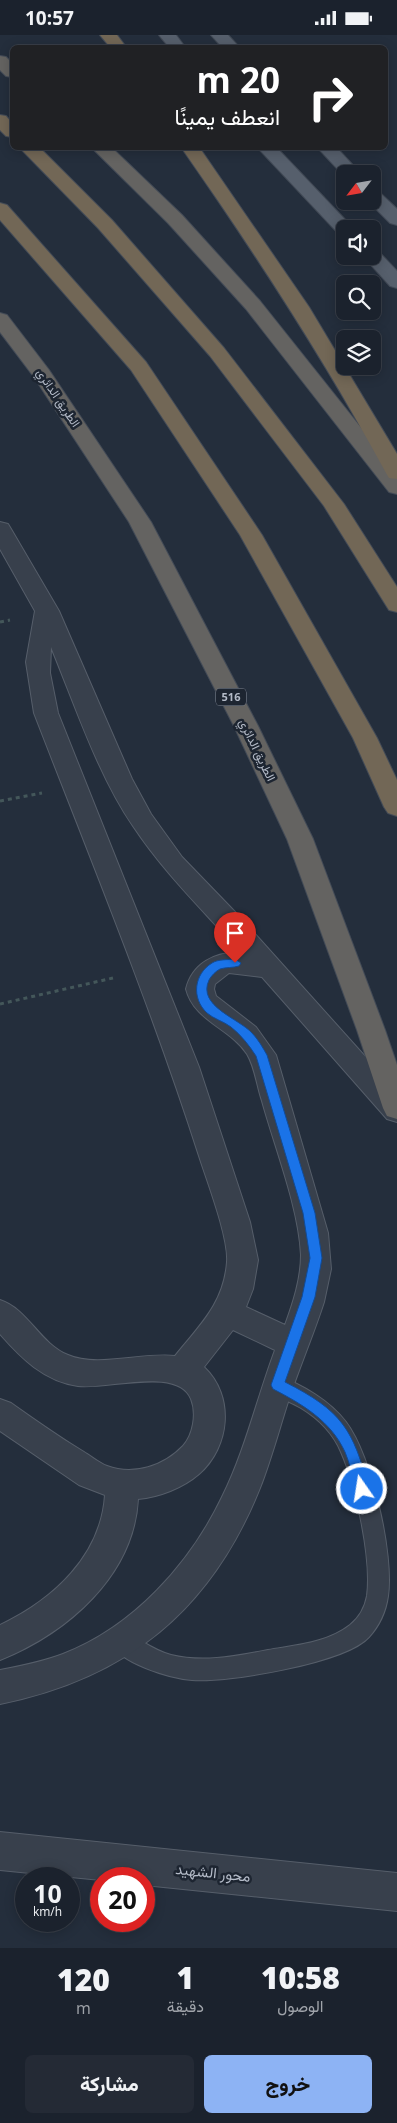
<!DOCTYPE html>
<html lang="ar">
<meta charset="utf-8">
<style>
body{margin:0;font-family:"Open Sans",Vazirmatn,sans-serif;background:#242a35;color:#f1f3f6;direction:rtl;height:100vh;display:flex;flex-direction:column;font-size:19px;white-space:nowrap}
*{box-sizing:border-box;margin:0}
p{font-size:16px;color:#a0a4aa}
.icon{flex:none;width:28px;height:28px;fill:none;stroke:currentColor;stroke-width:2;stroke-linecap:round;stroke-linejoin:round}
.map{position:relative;height:1913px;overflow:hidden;direction:ltr}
.side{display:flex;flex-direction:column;background:#1b222d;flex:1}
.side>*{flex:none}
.guide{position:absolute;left:10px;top:10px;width:378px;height:105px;border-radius:8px;box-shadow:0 2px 12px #0003,0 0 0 1px #393f49;direction:rtl;background:#202124;color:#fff;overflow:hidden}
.needle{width:32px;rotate:239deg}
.tools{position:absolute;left:336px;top:130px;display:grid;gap:10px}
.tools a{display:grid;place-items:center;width:45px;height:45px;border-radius:8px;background:#1b222d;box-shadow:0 2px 12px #0003,0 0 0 1px #393f49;font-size:25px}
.speed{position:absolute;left:15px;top:1832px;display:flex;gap:10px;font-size:25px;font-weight:700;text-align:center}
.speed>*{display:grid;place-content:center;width:65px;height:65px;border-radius:50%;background:#1b222d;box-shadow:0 2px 12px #0003,0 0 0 1px #393f49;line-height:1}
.speed small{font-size:12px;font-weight:400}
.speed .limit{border:8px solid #d22;background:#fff;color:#111}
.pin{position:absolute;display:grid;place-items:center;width:42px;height:42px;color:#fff;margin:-51px -21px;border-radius:50% 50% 50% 0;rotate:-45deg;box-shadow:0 0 5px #0007}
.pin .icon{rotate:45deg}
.me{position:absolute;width:55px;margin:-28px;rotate:347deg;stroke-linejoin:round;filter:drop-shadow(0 0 4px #0008)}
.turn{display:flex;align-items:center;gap:18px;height:105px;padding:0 25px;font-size:22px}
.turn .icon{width:65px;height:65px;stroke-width:2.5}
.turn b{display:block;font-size:35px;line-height:42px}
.eta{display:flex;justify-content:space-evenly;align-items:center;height:85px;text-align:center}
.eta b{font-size:30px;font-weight:800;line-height:35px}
.action{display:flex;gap:10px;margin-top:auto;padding:10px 25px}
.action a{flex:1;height:58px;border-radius:8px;background:#8db3f4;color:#111;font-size:20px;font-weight:800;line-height:58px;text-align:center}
.action a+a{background:#242a35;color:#f1f3f6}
.status{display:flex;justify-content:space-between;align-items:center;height:35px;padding:0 25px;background:#1b222d;direction:ltr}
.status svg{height:14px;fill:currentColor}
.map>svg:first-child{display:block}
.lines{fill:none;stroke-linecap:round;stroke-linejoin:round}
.service-casing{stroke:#565e6a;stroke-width:2}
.minor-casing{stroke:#565e6a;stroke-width:2}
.tertiary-casing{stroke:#565e6a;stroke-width:2}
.primary-casing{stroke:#414955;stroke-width:2}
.trunk-casing{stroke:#434b57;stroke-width:2}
.motorway-casing{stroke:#434b57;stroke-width:2}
.path{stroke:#44575a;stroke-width:3;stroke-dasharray:4 4;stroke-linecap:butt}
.service{fill:#38404c;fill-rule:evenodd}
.minor{fill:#38404c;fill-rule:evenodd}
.tertiary{fill:#38404c;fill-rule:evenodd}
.primary{fill:#565f6c;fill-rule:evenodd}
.trunk{fill:#646361;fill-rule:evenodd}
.motorway{fill:#726756;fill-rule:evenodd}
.route{fill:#1a73e8;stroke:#114b97}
.labels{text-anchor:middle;stroke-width:5;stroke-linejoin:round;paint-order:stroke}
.shield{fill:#1d2531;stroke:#878e9b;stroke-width:1}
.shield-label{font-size:11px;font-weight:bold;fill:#b4bbc8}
.street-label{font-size:12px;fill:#b4bbc8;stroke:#1d2531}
.near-street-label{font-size:15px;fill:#b4bbc8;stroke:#1d2531}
</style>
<div class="status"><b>10:57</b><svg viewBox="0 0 49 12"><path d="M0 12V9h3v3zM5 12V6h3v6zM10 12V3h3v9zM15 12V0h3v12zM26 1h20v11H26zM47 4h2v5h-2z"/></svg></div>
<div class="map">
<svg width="397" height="1913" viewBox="0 0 397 1913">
<rect width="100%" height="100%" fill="#242e3c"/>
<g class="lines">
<defs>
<path id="service" d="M278 1341C303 1350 330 1366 346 1387 372 1421 394 1520 388 1561 386 1576 379 1591 369 1602 346 1628 226 1648 192 1645 169 1643 119 1628 109 1606L112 1599 120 1595C138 1602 152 1615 171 1620 204 1628 236 1621 268 1615 296 1610 327 1608 350 1590 359 1583 365 1572 367 1561 372 1524 356 1451 341 1417 333 1398 319 1384 301 1373 290 1366 273 1362 268 1350L271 1344Z"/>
<path id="minor" d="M0 487 8 489 11 494 59 576 132 744 151 779 182 822 238 880 397 1057V1087L387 1084 262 942 229 938 215 949 214 954 216 961 256 992 276 1020 328 1198 331 1234 324 1267C313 1301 299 1333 288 1367 279 1395 271 1425 260 1453 211 1575 128 1643 0 1669V1635C21 1631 42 1627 63 1619 133 1592 190 1529 222 1462 245 1416 257 1363 275 1315L233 1295 204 1332C235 1361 230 1412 199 1439 183 1453 159 1462 138 1464 134 1541 67 1598 0 1625V1590C53 1565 101 1521 105 1460L79 1450 0 1396V1364L11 1368C35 1385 59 1402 84 1417 91 1421 99 1428 107 1431 134 1441 164 1431 183 1411 193 1400 197 1379 191 1364 178 1331 107 1355 78 1351 44 1346 21 1323 0 1299V1265C28 1274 40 1309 68 1320 97 1333 143 1317 175 1321 200 1290 224 1268 227 1227 229 1203 207 1146 199 1121 151 971 91 825 34 678L26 627 35 576 0 514ZM51 612C75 670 98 740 133 791 164 838 204 876 241 918 215 916 192 929 186 954 194 986 230 993 247 1019 255 1032 257 1052 262 1066 275 1113 299 1173 301 1220 301 1244 293 1268 285 1290L246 1272 253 1254 258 1225 250 1187 199 1032 58 678 50 638Z"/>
<path id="tertiary" d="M0 1797 397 1838V1876L144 1850V1844L101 1845 0 1835Z"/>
<path id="primary" d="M159 0H176L185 12H169Z
M211 0H228L239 12H222Z
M257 112H276L354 194H345V200L338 198Z
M317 112H336L361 139H345V142Z
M372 155 378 156 397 174V190L390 188 368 166H372Z
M372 215 379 217 397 236V253L390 251 363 221H372Z"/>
<path id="trunk" d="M0 21 6 22 12 28V42L6 41 0 35Z
M91 112H111L182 180 260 266 397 438V459L389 457 246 274 168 188Z
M0 278 7 280 49 335 151 487 258 691 313 804 385 995 397 1030V1084L387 1081 383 1073 357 995 287 804 234 691 129 487 34 342 0 297Z"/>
<path id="motorway" d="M100 0H117L126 12H110Z
M0 80 6 81 12 88V102L6 101 0 95Z
M19 112H39L112 185 224 313 344 469 397 552V577L389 575 324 471 210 321 98 193Z
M181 112H199L309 272 397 419V444L389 443 386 438C325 325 255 218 181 112Z
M0 168 7 170 146 327 262 500 377 703 397 745V781L388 778 384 772 353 703 240 500 131 335 0 185Z"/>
</defs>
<use href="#service" class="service-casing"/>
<use href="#minor" class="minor-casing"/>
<use href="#tertiary" class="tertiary-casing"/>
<use href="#primary" class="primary-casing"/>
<use href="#trunk" class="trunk-casing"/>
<use href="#motorway" class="motorway-casing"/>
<path class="path" d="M0 587 10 585
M0 766 42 758
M0 969 113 943"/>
<use href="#service" class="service"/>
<use href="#minor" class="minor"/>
<use href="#tertiary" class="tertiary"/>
<use href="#primary" class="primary"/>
<use href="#trunk" class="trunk"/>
<use href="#motorway" class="motorway"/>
</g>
<path class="route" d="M235 924 241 928 239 931C233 933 226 932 220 934 216 936 211 941 209 945 197 971 238 983 252 998 258 1004 263 1013 267 1020L315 1178 322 1223 315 1262 285 1347C342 1376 353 1394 369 1454L367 1458 362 1460 357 1458 355 1454C352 1442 350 1428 345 1417 331 1386 302 1369 273 1354L271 1350 302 1262 310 1223 303 1178 256 1021C249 1010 241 1000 231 992 223 986 214 984 207 978 191 963 194 939 212 928 218 924 228 925 235 924Z"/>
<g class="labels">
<rect class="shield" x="216" y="653.5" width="30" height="17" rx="4"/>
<g class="shield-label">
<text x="231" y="666">516</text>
</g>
<g class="street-label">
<text transform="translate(58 363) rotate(56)" y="4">الطريق الدائري</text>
<text transform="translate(257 715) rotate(64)" y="4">الطريق الدائري</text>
</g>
<g class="near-street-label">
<text transform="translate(213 1838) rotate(6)" y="5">محور الشهيد</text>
</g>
</g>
</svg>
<div class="tools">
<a><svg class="needle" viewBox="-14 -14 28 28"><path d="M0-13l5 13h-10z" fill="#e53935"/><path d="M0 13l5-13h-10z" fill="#a0a4aa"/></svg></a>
<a><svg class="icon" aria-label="sound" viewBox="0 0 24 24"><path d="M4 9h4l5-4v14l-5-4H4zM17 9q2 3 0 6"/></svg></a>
<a><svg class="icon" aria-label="search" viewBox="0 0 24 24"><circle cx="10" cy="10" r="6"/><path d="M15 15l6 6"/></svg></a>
<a><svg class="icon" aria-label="layers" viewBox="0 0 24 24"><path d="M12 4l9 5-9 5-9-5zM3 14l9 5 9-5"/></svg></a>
</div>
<div class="speed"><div>10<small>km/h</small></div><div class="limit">20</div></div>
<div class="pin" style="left:235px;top:928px;background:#d93025"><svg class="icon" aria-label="arrive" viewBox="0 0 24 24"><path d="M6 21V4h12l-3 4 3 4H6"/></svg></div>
<svg class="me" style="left:362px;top:1454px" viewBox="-20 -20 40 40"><circle r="17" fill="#1a73e8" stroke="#fff" stroke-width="3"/><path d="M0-11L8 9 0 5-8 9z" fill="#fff"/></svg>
<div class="guide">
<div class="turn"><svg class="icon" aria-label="right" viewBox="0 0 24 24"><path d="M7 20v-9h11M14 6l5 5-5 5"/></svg><div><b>20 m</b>انعطف يمينًا</div></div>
</div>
</div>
<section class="side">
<div class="eta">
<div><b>10:58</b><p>الوصول</p></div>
<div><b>1</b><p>دقيقة</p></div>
<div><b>120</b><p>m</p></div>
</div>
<div class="action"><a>خروج</a><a>مشاركة</a></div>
</section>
